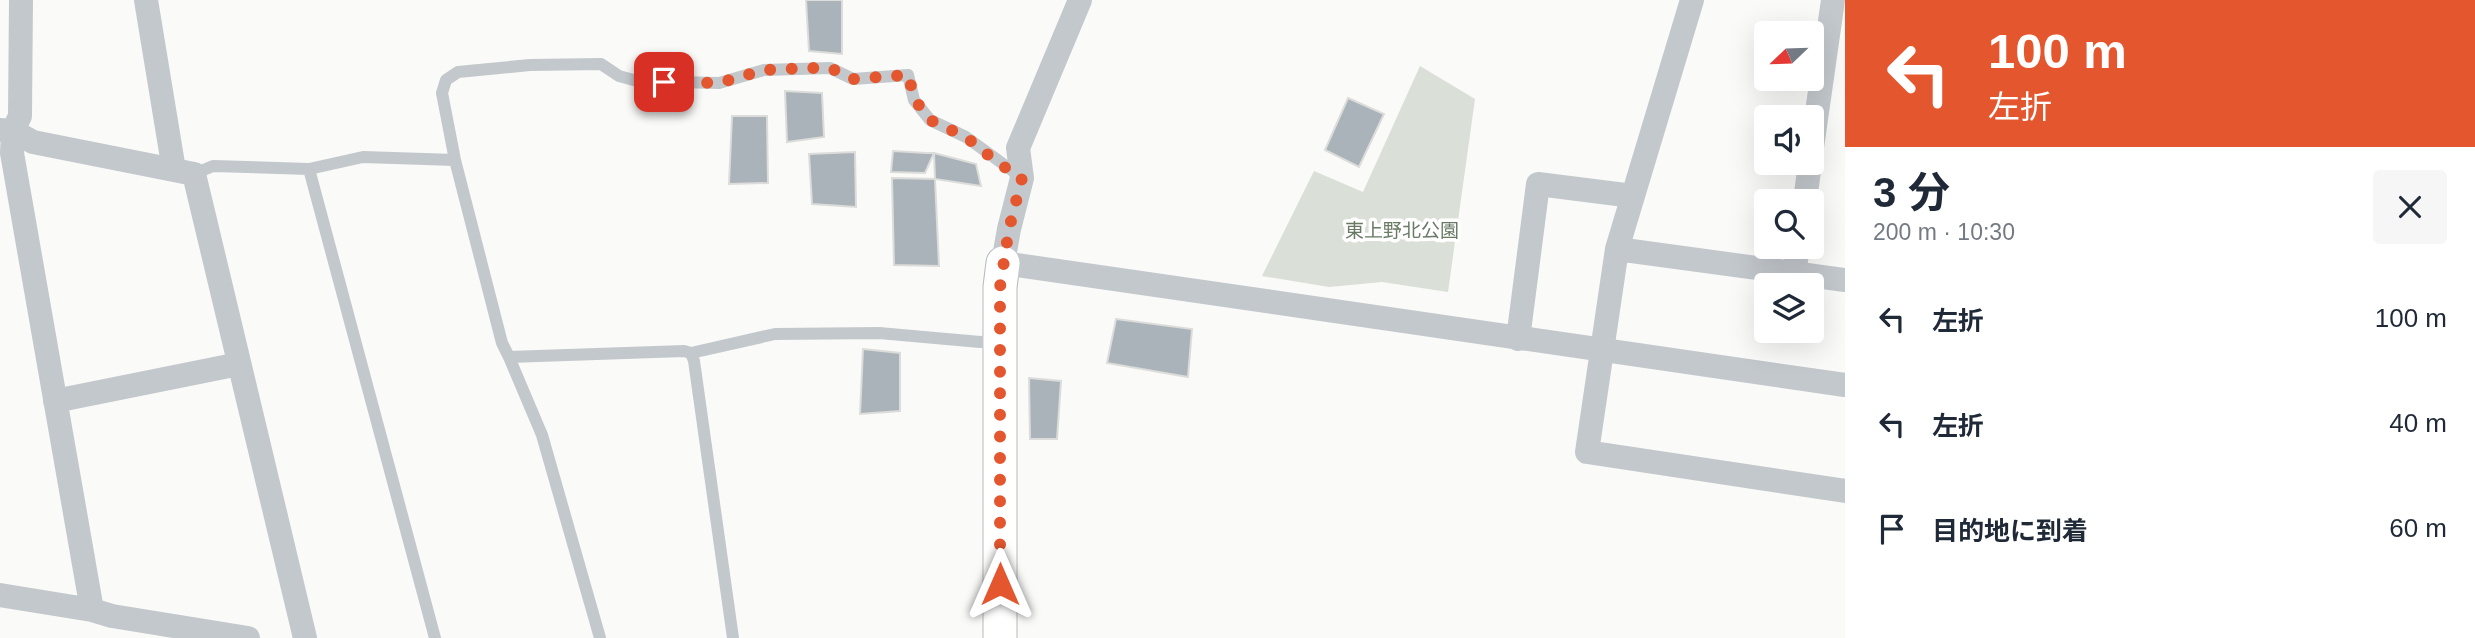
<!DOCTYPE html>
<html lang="ja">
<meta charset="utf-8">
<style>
body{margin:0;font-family:Arial,"Noto Sans JP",sans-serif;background:#f6f6f7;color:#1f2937;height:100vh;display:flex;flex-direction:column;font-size:26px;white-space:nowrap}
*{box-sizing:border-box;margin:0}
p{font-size:23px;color:#747a83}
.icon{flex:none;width:38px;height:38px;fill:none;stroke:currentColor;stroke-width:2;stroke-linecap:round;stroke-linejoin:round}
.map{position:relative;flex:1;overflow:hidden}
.side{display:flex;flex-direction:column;background:#fff;width:630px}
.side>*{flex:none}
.banner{background:#e4572e;color:#fff;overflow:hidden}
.needle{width:46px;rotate:247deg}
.controls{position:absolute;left:1754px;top:21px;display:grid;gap:14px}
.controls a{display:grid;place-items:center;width:70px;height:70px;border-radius:7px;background:#fff;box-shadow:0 7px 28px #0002;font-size:35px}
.pin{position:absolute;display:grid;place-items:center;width:60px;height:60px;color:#fff;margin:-30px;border-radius:14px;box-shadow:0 4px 10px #0006}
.me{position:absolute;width:77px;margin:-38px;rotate:0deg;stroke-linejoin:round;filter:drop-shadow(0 0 5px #0008)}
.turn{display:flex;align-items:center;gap:24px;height:147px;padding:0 28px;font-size:32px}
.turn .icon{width:91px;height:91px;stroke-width:2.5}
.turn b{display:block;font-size:49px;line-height:60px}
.round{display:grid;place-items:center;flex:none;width:74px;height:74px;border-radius:7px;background:#f6f6f7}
.headline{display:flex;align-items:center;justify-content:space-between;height:119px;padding:0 28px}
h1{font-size:42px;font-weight:700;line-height:52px}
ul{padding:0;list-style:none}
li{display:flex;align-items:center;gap:21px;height:105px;padding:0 28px}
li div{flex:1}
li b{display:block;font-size:26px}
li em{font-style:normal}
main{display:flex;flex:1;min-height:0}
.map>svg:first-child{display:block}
.green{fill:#dadfd7}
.building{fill:#aab3b9;stroke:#dcdcda;stroke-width:2}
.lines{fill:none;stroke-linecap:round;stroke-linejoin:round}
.secondary-casing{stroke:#b3babf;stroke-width:35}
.lane{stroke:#c3c8cc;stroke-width:12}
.street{stroke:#c3c8cc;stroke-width:24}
.secondary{stroke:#fff;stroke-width:33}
.route{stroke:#e4572e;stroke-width:12;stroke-dasharray:0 21.6}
.labels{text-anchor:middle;stroke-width:7;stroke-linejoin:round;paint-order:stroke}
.park-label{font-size:19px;fill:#687a64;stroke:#fff}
</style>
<main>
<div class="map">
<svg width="1845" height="638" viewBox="0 0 1845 638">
<rect width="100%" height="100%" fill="#fafaf8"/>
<path class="green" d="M1420 66 1475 99 1448 292 1382 282 1329 287 1262 276 1314 171 1363 192Z"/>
<path class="building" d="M806 0H842V54L809 51Z
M785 91 822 93 824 137 787 142Z
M1348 98 1384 114 1359 167 1325 150Z
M732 116H767L768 183 729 184Z
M893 151 926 153H934L925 173 891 172Z
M855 152 856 207 812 204 809 154Z
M934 153 976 164 981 186 935 179Z
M892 178 935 179 939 266 894 265Z
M1116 319 1192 329 1188 377 1107 363Z
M863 349 900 353V411L860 414Z
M1029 378 1061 381 1057 439H1030Z"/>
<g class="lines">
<defs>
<path id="secondary" d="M1000 638V287L1003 263"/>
</defs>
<use href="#secondary" class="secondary-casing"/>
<path class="lane" d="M309 169 435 638
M194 174 213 166 309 169 363 157 455 160
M691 353 775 334 879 333 980 342 999 341
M509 357 502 343 455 160 442 93 446 80 458 72 530 65 601 64 619 76 637 81 719 83 764 70 830 68 853 79 908 75 914 100 930 120 966 137 1021 177
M600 638 542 435 509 357 684 351 691 353 694 361 733 638"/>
<path class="street" d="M21 0 20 116 13 131 12 153 92 610
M146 0 174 170
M1080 0 1018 148 1022 178 1009 229 1003 263 1845 385
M1692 0 1617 249 1587 452 1845 491
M0 130 13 131 33 142 194 174 305 638
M1811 154 1833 0
M1805 201 1810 163
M1617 249 1845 280
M1794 274 1798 247
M1518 339 1538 184 1633 196
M55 401 239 364
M0 595 92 610 112 616 248 638"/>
<use href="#secondary" class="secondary"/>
</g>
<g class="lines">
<path class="route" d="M664 82 719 83 764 70 808 68H830L853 79 908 75 915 100 930 120 966 137 998 163 1022 178 1009 229 1000 287V584"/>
</g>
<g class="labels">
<g class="park-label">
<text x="1402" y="237">東上野北公園</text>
</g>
</g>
</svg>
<div class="controls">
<a><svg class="needle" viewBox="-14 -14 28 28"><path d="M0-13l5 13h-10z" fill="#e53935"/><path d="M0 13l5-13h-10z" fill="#747a83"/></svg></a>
<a><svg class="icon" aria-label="sound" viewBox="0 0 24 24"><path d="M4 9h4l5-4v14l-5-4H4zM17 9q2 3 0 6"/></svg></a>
<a><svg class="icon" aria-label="search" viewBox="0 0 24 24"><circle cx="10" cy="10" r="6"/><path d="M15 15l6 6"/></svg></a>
<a><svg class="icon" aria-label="layers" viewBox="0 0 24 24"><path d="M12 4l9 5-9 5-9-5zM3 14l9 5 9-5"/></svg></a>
</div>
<div class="pin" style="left:664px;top:82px;background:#d93025"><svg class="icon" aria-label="arrive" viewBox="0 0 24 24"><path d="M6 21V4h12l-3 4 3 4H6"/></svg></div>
<svg class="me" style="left:1000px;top:584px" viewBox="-20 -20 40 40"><path d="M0-17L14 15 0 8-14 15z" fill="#e4572e" stroke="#fff" stroke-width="4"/></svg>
</div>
<section class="side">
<div class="banner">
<div class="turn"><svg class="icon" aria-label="left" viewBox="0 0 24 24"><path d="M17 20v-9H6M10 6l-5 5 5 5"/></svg><div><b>100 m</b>左折</div></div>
</div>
<div class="headline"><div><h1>3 分</h1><p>200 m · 10:30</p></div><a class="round"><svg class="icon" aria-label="close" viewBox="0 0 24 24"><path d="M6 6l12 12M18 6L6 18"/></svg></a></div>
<ul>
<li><svg class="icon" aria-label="left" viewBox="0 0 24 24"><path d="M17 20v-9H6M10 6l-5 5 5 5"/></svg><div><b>左折</b></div><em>100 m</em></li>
<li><svg class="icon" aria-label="left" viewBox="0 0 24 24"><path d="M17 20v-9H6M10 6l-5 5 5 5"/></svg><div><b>左折</b></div><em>40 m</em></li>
<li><svg class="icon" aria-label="arrive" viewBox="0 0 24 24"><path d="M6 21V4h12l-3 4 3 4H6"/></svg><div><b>目的地に到着</b></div><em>60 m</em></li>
</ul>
</section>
</main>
